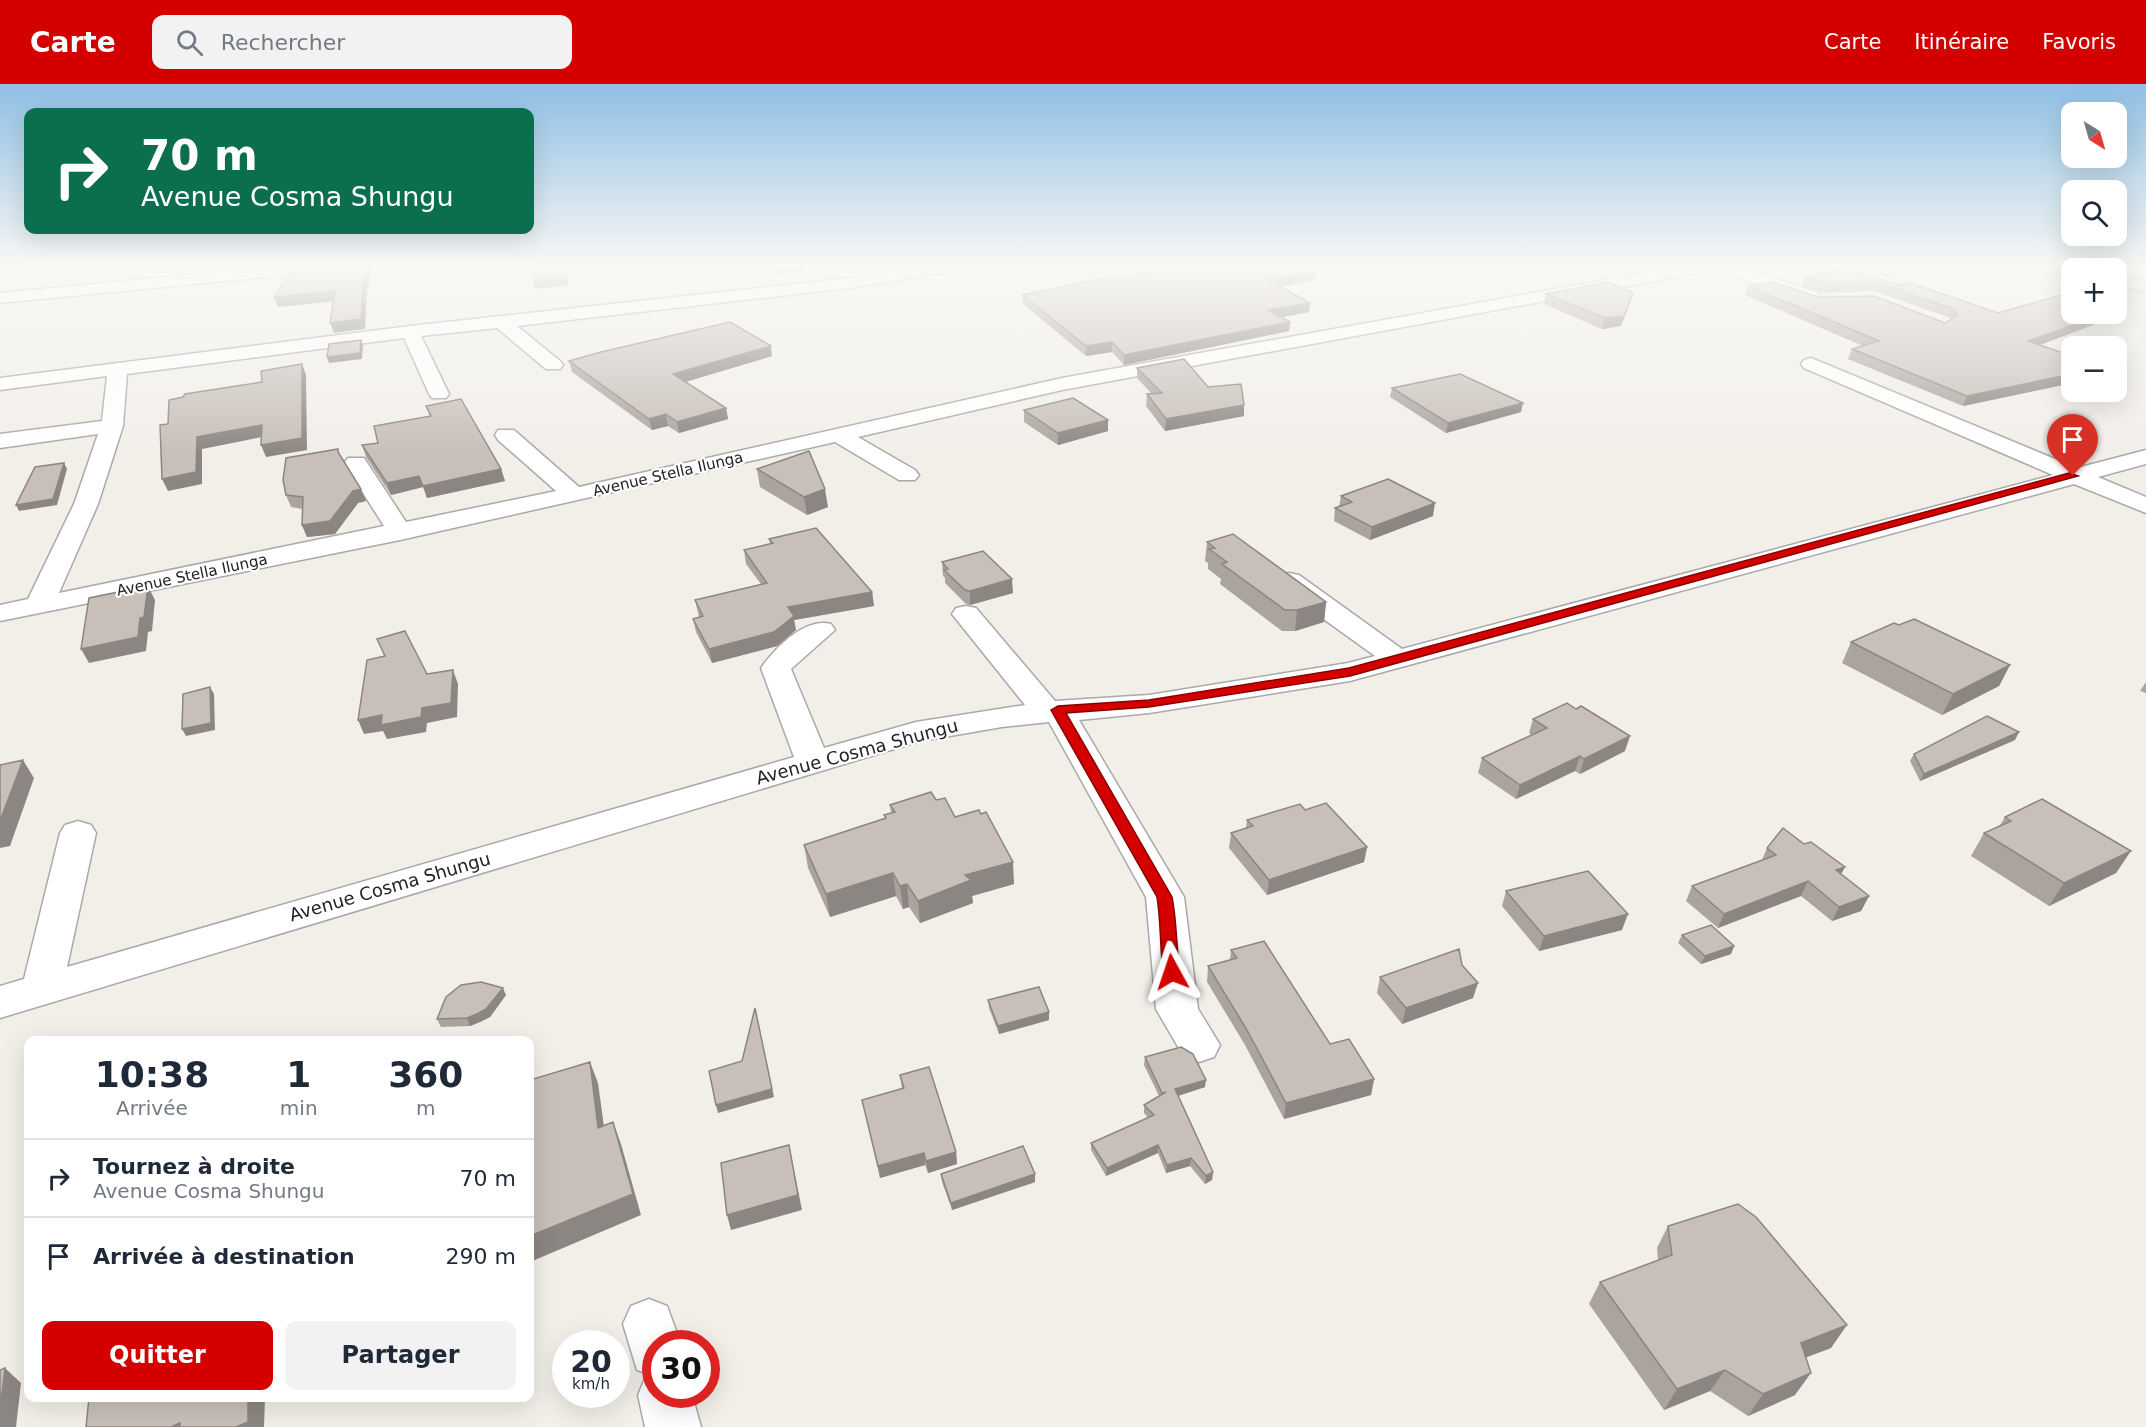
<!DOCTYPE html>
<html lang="fr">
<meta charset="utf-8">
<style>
body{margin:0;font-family:"DejaVu Sans",sans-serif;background:#f2f2f3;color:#1f2937;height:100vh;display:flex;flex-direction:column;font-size:22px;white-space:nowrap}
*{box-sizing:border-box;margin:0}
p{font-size:20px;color:#747a83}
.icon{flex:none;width:33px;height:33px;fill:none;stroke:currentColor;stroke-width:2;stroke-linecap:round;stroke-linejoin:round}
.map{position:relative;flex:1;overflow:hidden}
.side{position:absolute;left:24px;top:952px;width:510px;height:366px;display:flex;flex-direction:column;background:#fff;border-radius:12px;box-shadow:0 6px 24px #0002}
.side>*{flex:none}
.hud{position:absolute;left:24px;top:24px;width:510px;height:126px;border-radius:12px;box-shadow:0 6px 24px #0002;background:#0b6e4f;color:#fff;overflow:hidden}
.needle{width:39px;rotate:143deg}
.fabs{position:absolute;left:2061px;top:18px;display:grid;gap:12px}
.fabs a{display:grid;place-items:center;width:66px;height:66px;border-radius:12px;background:#fff;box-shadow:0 6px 24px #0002;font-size:30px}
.speed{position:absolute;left:552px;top:1246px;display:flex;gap:12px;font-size:30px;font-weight:700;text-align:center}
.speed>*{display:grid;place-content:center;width:78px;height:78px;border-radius:50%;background:#fff;box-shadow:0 6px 24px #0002;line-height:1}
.speed small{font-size:15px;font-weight:400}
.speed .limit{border:9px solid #d22;background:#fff;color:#111}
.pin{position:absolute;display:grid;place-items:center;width:51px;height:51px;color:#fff;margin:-62px -26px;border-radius:50% 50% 50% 0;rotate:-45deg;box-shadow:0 0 6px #0007}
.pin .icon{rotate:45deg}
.me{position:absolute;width:66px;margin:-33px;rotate:355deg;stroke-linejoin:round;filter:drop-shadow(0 0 4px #0008)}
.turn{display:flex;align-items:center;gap:21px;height:126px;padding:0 18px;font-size:27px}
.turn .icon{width:78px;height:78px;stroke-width:2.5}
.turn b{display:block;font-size:42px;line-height:51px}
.eta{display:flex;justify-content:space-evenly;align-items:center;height:102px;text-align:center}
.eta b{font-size:36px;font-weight:800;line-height:42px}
.primary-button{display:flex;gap:12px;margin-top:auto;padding:12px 18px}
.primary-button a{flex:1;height:69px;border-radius:12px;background:#d40000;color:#fff;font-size:24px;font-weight:800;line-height:69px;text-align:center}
.primary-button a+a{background:#f2f2f3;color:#1f2937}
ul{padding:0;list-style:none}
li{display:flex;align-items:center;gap:18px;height:78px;padding:0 18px;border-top:2px solid #e0e1e3}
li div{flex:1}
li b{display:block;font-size:22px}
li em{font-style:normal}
header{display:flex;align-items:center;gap:36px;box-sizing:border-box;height:84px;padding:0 30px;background:#d40000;color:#fff}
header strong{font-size:28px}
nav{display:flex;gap:33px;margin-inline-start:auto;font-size:21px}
.search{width:420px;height:54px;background:#f2f2f3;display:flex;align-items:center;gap:15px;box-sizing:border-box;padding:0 21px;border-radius:12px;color:#747a83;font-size:22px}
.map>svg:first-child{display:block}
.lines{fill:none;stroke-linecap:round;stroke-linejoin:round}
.minor-casing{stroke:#a9a9a9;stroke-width:3}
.minor{fill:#fff;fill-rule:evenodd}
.wall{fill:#aba49e}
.shaded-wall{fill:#8b8681}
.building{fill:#c7bfb8;stroke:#8b8681;stroke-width:1.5}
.route{fill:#d40000;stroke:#8a0000;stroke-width:1.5}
.labels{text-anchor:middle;stroke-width:4.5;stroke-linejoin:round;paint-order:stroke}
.far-street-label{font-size:15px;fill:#222;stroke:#fff}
.street-label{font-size:18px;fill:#222;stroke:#fff}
</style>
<header>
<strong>Carte</strong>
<div class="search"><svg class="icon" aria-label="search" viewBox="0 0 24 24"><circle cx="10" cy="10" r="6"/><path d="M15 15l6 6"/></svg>Rechercher</div>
<nav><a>Carte</a><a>Itinéraire</a><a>Favoris</a></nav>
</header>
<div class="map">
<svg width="2146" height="1343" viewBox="0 0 2146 1343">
<rect width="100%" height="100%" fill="#f2efe9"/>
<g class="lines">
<defs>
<path id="minor" d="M268 183H324L316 188 0 219V209Z
M919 183H955L947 188 850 204 517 242 560 277 563 281 560 285H546L497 244 421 252 449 310 446 314H432L429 310 404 254 127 290 123 342 98 420 59 509 384 442 344 379 348 374H364L406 438 556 407 498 356 495 351 498 346H514L579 403 1062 294 1677 183H1711L1703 188 1062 306 858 353 915 386 919 391 915 396H899L835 358 400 456 0 537V521L28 515 74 420 98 350 0 364V350L102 337 107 292 0 306V294L410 242 850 194Z
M1718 183H1741L1818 209 1821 213 1818 217H1806L1720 187Z
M1830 183H1854L1897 196 1900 200 1891 205 1832 187Z
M2055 183H2079L2080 184H2072V190L2057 187Z
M2116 191 2146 198V208L2116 201Z
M1811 274 2077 384 2146 366V380L2098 393 2146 413V429L2074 400 1350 597 1149 629 1079 636 1184 813 1198 925 1220 961 1214 973 1199 978 1184 973 1156 925 1146 813 1049 638 1002 643 921 657 0 934V902L24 895 60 749 65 741 78 737 91 741 96 749 67 883 794 673 761 584C775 564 805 533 831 540L835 546 791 585 824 664 916 638 1025 621 952 530 956 524 966 522 976 524 1055 617 1149 611 1348 579 1375 572 1279 503 1275 497 1279 491 1289 489 1299 491 1402 565 2053 391 1804 284 1801 280 1804 276Z
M649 1215 667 1222 681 1260H656V1311H692L701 1343H645L638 1311 646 1292 649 1290 637 1286 623 1240 631 1222Z"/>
</defs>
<use href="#minor" class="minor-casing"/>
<use href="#minor" class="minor"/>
</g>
<path class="wall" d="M1850 185 1899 201 1998 229 2113 230 2111 234 2040 261 2072 272V299L1963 322 1848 275 1852 265 1863 262 1745 211 1748 202 1818 213 1945 239 1951 235 1950 234 1874 207 1823 209 1802 202 1805 193Z
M1120 195 1315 196 1280 203 1309 228 1281 233 1290 238 1289 247 1124 281 1112 268 1086 272 1023 220V211Z
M1633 209 1630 219 1621 242 1602 245 1544 220 1546 210Z
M772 272 685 298 726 324 728 335 679 349 668 342 652 346 572 288 569 277Z
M1137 284 1208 303 1244 321V332L1165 347 1146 322 1147 310H1152L1137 294Z
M1392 304 1521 328 1446 349 1390 313Z
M426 322 501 385 505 397 427 414 423 403 391 411 366 373 362 361 378 359 430 332Z
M1024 326 1108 336V347L1058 361 1024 338Z
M343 376 366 417 358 419 335 450 307 453 302 441V425L291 423 286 411Z
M757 385 828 423 807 431 760 403Z
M1341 412 1433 432 1370 456 1334 437 1335 424 1339 423Z
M769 455 872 508 874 522 794 536 796 546 777 562 712 579 696 548 693 535 699 533 695 516 761 500 746 480 744 466 770 460Z
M1207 458 1326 518 1324 538 1295 547H1282L1220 500 1221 495 1208 485V479L1205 477Z
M942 478 1013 509 970 521 966 520 945 499V494L943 492Z
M1899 541 2010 581 1999 602 1942 631 1842 579 1851 558Z
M2146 598V609L2140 607Z
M1533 635 1625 667 1580 690 1575 687 1516 715 1478 689 1482 674 1532 651 1529 649Z
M2015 656 1920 697 1910 677 1914 670Z
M936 716 955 733 1014 800 972 812 973 819 920 839 909 823 903 825 896 812 830 833 808 784 804 761 885 734 884 731 891 729 890 721Z
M1305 726 1367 763 1364 778 1267 811 1229 764 1231 749 1246 744 1247 736Z
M2005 733 2116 789 2049 822 1971 772 1984 749 1999 743Z
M1804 760 1845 783 1841 790 1869 812 1861 827 1832 837 1801 812 1718 844 1686 817 1692 802 1762 776 1767 764Z
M1506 807 1622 846 1539 867 1502 822Z
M1682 851 1734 862 1731 870 1701 880 1678 859Z
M1231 866 1330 960 1374 995 1371 1011 1284 1035 1245 961 1207 898 1208 882 1230 876Z
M1380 893 1473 914 1402 940 1377 909Z
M506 911 490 933 480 938 470 942 441 943 437 935Z
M988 916 1049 936 999 950 989 924Z
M1145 973 1205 1003 1178 1012 1213 1088 1212 1096 1205 1100 1190 1082 1166 1089 1158 1069 1106 1092 1091 1066V1059L1148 1034 1144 1029V1021L1159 1012 1144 981Z
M900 991 956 1068 957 1080 928 1089 925 1081 880 1094 862 1016 902 1005Z
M941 1090H1035V1098L952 1126 942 1098Z
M1668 1142 1831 1264 1806 1273 1795 1311 1748 1332 1710 1307 1664 1326 1589 1220 1600 1198 1658 1176 1657 1164Z"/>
<path class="shaded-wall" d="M367 183H373L367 206 365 245 334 249 330 239 363 196Z
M565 183 569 201 535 205 533 197Z
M775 183H803L804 187 776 190Z
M1316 187 1315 196 1268 205 1269 196Z
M335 207 338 217 278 223 274 213Z
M1633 209 1630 219 1621 242 1602 245 1605 234Z
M1310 219 1309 228 1267 236 1268 226Z
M2103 230H2113L2111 234 2024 267 2028 257Z
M1290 238 1289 247 1124 281V271Z
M361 256 363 262 362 275 329 279 327 273Z
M1112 258V268L1086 272V262Z
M771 262 772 272 675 301 673 290Z
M302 280 306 291 307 366 266 373 261 361Z
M2072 290V299L1963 322 1967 312Z
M1523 319 1521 328 1446 349 1448 339Z
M1244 321V332L1165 347 1166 335Z
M726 324 728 335 679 349 677 338Z
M666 330 668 342 652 346 649 335Z
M1108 336V347L1058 361V349Z
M262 341 267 352 202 365V400L168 407 162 395 197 353Z
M64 379 67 385 57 421 19 427 16 421Z
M501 385 505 397 427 414 423 402Z
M419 392 423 403 391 411 387 399Z
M361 405 366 417 358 419 335 450 307 453 302 441 353 407Z
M825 405 828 423 807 431 804 413Z
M1435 419 1433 432 1370 456 1372 443Z
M1012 495 1013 509 970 521V507Z
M148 502 155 516 152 547 148 548 146 567 89 579 81 565 140 534Z
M872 508 874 522 794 536 796 546 777 562 712 579 709 565 788 523Z
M1326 518 1324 538 1295 547 1297 526Z
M2010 581 1999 602 1942 631 1953 610Z
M453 586 458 600 457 633 427 639 426 648 387 655 383 647 364 650 358 636 422 624Z
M210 603 214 610 215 646 186 652 182 645Z
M2019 648 2015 656 1920 697 1924 690Z
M1630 652 1625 667 1580 690 1584 675Z
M1580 672 1575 687 1516 715 1520 701Z
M23 676 34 694 10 762 0 764V737Z
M1367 763 1364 778 1267 811 1269 796Z
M2131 767 2116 789 2049 822 2064 799Z
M1013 778 1014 800 972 812 973 819 920 839 918 817 965 791Z
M1845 783 1837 797 1836 786Z
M893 789 896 812 830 833 826 810Z
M1808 797 1801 812 1718 844 1724 830Z
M907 800 909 823 903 825 900 802Z
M1869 812 1861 827 1832 837 1839 823Z
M1628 830 1622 846 1539 867 1544 852Z
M1734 862 1731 870 1701 880 1705 872Z
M1478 899 1473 914 1402 940 1406 924Z
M503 904 506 911 490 933 480 938 470 942 467 934Z
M1049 928V936L999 950 998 942Z
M757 932 774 1013 718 1029 716 1021 772 1005Z
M590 978 598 999 607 1065 598 1044Z
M1374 995 1371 1011 1284 1035 1286 1019Z
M1206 996 1205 1003 1174 1013 1175 1005Z
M613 1038 621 1060 641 1131 530 1178V1152Z
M789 1061 802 1126 731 1146 727 1131Z
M1158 1061V1069L1106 1092 1107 1084Z
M956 1068 957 1080 928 1089 926 1077Z
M924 1069 925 1081 880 1094 878 1082Z
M1191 1074 1190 1082 1166 1089 1167 1081Z
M1213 1088 1212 1096 1205 1100 1206 1092Z
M1035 1090V1098L952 1126 951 1119Z
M1847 1241 1831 1264 1786 1281 1801 1259Z
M5 1284 21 1299 16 1343H0V1324Z
M1725 1286 1710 1307 1664 1326 1677 1305Z
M1811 1289 1795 1311 1748 1332 1763 1310Z
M248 1314H265L264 1343H236Z
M180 1339 184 1343H171Z"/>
<path class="building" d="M294 183H367L363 196 361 235 330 239 335 207 274 213Z
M532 183H564L567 194 533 197Z
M1169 183H1304L1316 187 1269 196 1310 219 1268 226 1290 238 1124 271 1112 258 1086 262 1023 211 1113 192 1120 195Z
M1850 185 1899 201 1911 199 1998 229 2062 211 2072 213V230H2103L2028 257 2072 272V290L1967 312 1852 265 1879 257 1748 202 1773 198 1818 213 1874 212 1945 239 1957 231 1954 225 1877 198 1827 200 1805 193Z
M1608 198 1633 209 1624 232 1605 234 1546 210Z
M730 238 771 262 673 290 726 324 677 338 666 330 649 335 569 277 601 268Z
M361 256 360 269 327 273 329 260Z
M1184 275 1208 303 1241 300 1244 321 1166 335 1147 310 1162 309 1137 284Z
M302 280V354L261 361 262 341 197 353 196 388 162 395 160 341 168 340 169 316 183 313 185 310 262 298 261 287Z
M1460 290 1523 319 1448 339 1392 304Z
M1073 314 1108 336 1058 349 1024 326Z
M461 315 501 385 423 402 419 392 387 399 362 361 378 359 374 342 431 332 426 322Z
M338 365V368L361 405 353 407 330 437 302 441 303 413 286 411 283 396 286 374Z
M809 367 825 405 804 413 757 385Z
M64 379 53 415 16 421 35 383Z
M1388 395 1435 419 1372 443 1335 424 1352 418 1341 412Z
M816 444 872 508 788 523 794 532 774 548 709 565 693 535 703 532 695 516 767 499 744 466 773 459 769 455Z
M1233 450 1326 518 1297 526H1285L1222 480 1227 478 1209 465 1215 464 1207 458Z
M983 467 1012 495 970 507 965 506 944 486 948 485 942 478Z
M148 502 144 533 140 534 138 553 81 565 89 514Z
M1914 535 2010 581 1953 610 1851 558 1894 539 1899 541Z
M405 547 427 590 453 586 451 619 422 624 421 633 381 641 382 631 358 636 367 576 385 572 377 555Z
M210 603 211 639 182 645 183 610Z
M1567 619 1576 625 1581 622 1630 652 1584 675 1580 672 1520 701 1482 674 1547 644 1533 635Z
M1987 632 2019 648 1924 690 1914 670Z
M23 676 0 737V681Z
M931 708 936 716 945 714 955 733 979 726 981 730 986 728 1013 778 965 791 971 796 918 817 907 800 900 802 893 789 826 810 804 761 886 734 884 731 895 728 890 721Z
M2042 715 2131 767 2064 799 1984 749 2011 737 2005 733Z
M1326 719 1367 763 1269 796 1231 749 1253 742 1247 736 1300 720 1305 726Z
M1783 744 1804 760 1811 758 1845 783 1836 786 1869 812 1839 823 1808 797 1724 830 1692 802 1776 771 1767 764Z
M1588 787 1628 830 1544 852 1506 807Z
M1711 841 1734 862 1705 872 1682 851Z
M1264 857 1330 960 1349 955 1374 995 1286 1019 1247 946 1208 882 1237 874 1231 866Z
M1459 865 1462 881 1478 899 1406 924 1380 893Z
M481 898 503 904 486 925 477 930 467 934 437 935 446 913 461 901Z
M1039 903 1049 928 998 942 988 916Z
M755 924 772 1005 716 1021 709 987 742 977Z
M1181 963 1193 970 1206 996 1175 1005 1213 1088 1206 1092 1191 1074 1167 1081 1158 1061 1107 1084 1091 1059 1154 1031 1144 1021 1166 1008 1162 1009 1145 973Z
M590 978 598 1044 613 1038 633 1110 530 1152V996Z
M929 983 956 1068 926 1077 924 1069 878 1082 862 1016 904 1004 900 991Z
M789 1061 798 1111 727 1131 721 1079Z
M1023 1062 1035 1090 951 1119 941 1090Z
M1738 1120 1756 1133 1847 1241 1801 1259 1811 1289 1763 1310 1725 1286 1677 1305 1600 1198 1672 1171 1668 1142Z
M5 1284 0 1324V1286Z
M89 1314H248V1338L236 1343H180V1339L171 1343H86Z"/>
<linearGradient id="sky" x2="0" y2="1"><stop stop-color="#8fc0e4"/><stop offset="0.49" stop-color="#f9f8f5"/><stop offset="1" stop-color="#f9f8f5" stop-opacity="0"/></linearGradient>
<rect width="2146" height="371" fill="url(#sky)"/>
<path class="route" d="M2069 389 2078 392 1350 592 1149 623 1066 629 1172 813C1177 838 1176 863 1180 888L1172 894 1163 888C1160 863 1161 838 1157 813L1051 626 1058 622 1149 616 1349 584Z"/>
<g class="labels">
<g class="far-street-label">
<text transform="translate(668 390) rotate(-13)" y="5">Avenue Stella Ilunga</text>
<text transform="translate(192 491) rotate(-12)" y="5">Avenue Stella Ilunga</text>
</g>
<g class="street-label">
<text transform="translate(857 668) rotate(-15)" y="6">Avenue Cosma Shungu</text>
<text transform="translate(390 803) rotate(-16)" y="6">Avenue Cosma Shungu</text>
</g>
</g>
</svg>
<div class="fabs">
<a><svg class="needle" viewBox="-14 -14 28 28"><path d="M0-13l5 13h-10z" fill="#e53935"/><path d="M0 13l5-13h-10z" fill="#747a83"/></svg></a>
<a><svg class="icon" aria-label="search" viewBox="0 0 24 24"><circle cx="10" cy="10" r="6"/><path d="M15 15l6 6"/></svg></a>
<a>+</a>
<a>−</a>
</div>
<div class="speed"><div>20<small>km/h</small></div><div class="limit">30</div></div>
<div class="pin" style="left:2073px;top:392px;background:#d93025"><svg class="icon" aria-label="arrive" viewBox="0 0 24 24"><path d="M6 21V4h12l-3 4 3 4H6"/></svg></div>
<svg class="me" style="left:1172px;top:888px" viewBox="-20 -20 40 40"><path d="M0-17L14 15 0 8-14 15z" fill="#d40000" stroke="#fff" stroke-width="4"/></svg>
<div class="hud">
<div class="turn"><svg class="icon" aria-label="right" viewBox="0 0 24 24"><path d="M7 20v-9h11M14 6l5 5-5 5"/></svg><div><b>70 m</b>Avenue Cosma Shungu</div></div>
</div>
<section class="side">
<div class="eta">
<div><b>10:38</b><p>Arrivée</p></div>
<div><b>1</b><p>min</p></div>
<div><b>360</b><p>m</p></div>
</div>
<ul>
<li><svg class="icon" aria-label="right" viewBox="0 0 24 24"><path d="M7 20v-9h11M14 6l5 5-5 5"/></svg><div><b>Tournez à droite</b><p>Avenue Cosma Shungu</p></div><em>70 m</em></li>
<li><svg class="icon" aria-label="arrive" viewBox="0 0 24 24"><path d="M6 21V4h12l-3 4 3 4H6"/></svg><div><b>Arrivée à destination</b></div><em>290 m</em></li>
</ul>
<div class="primary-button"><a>Quitter</a><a>Partager</a></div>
</section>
</div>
